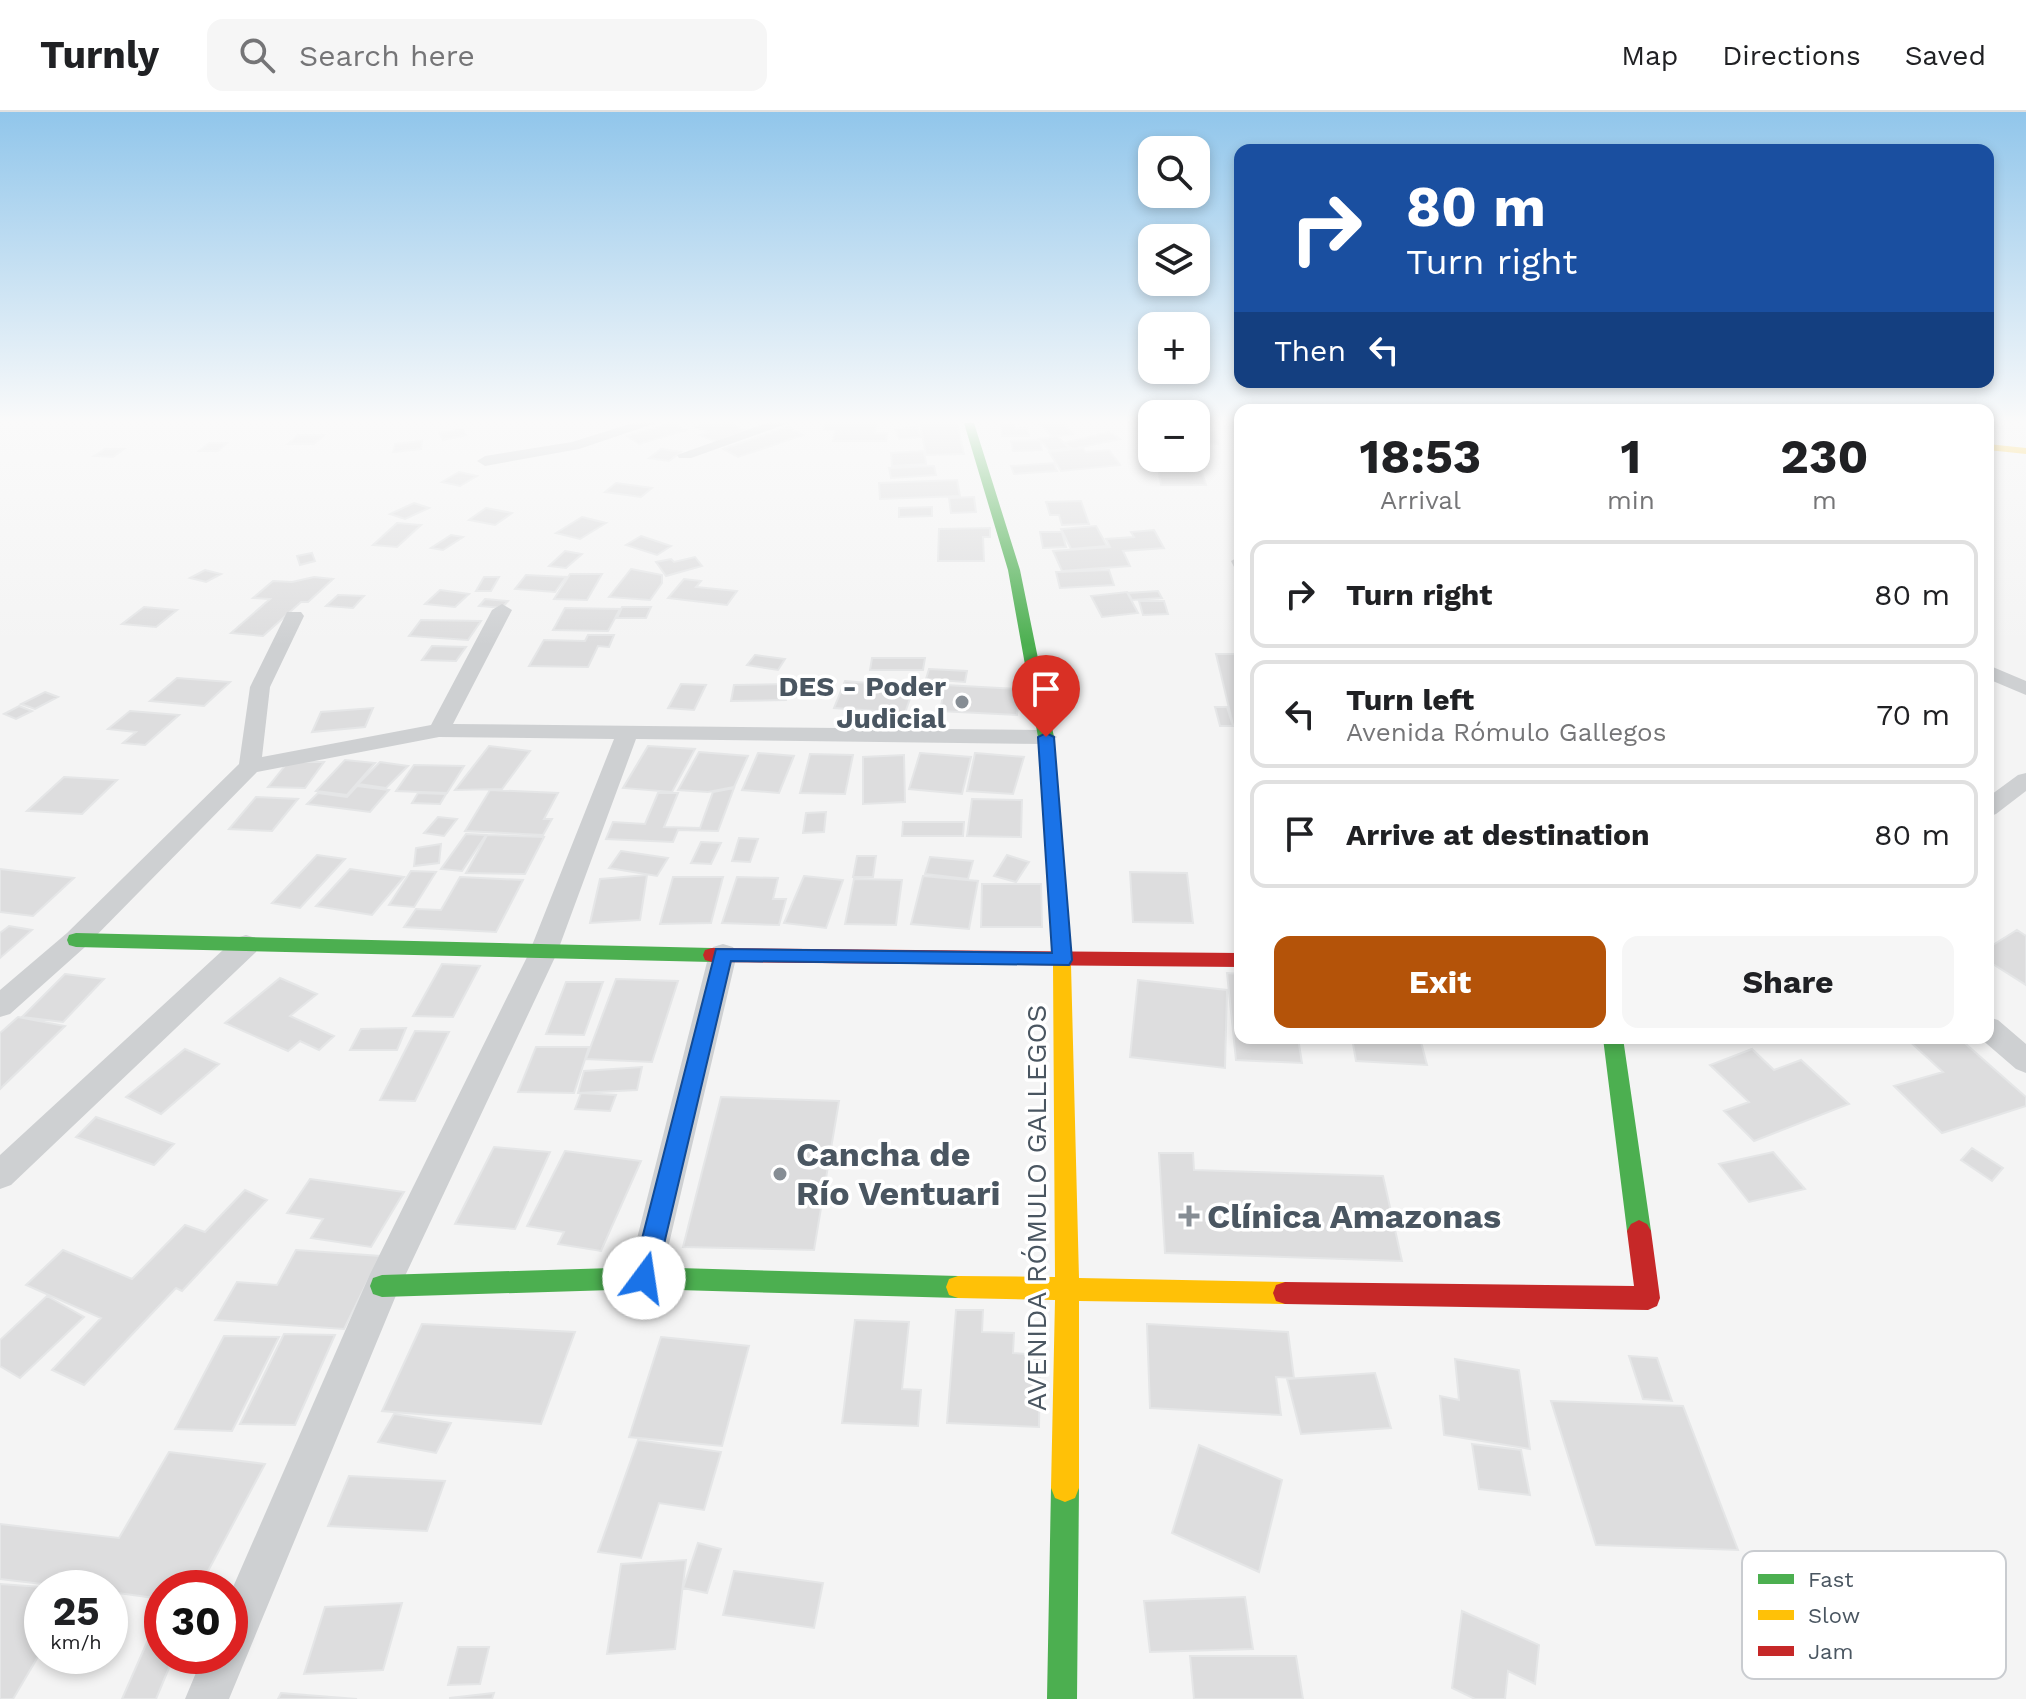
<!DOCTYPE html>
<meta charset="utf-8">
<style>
body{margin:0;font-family:"Work Sans",sans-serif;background:#f6f6f6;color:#202124;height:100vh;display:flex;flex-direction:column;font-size:30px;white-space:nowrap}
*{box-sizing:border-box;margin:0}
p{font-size:26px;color:#757577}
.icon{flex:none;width:44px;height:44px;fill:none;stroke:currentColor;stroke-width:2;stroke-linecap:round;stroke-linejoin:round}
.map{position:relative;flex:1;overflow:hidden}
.panel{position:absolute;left:1234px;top:292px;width:760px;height:640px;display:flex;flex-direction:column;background:#fff;border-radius:16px;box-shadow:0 4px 12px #0003}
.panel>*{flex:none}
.hud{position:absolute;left:1234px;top:32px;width:760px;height:244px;border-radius:16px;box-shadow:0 4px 12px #0003;background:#1a4fa0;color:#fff;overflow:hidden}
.controls{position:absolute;left:1138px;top:24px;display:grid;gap:16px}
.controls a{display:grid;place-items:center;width:72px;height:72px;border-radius:16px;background:#fff;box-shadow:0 4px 12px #0003;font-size:40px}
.speed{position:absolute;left:24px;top:1458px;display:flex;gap:16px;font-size:40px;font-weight:700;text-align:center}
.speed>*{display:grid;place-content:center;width:104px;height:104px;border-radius:50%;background:#fff;box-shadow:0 4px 12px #0003;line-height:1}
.speed small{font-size:20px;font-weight:400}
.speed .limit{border:12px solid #d22;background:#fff;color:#111}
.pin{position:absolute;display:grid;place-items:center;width:68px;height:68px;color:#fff;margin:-82px -34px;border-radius:50% 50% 50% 0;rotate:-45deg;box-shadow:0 0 8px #0007}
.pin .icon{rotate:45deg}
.me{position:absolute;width:88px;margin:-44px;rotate:14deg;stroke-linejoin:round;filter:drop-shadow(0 0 6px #0008)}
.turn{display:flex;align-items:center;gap:28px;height:168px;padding:0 40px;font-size:36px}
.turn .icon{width:104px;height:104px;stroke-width:2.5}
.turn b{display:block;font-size:56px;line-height:68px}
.then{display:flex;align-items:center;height:76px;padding:0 40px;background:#0003;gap:16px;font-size:30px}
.eta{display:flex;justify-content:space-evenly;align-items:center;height:136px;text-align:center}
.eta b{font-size:48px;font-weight:700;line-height:56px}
.action{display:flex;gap:16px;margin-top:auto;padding:16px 40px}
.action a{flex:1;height:92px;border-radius:16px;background:#b45309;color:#fff;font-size:32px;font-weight:700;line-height:92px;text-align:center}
.action a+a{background:#f6f6f6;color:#202124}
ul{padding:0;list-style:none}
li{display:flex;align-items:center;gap:24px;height:108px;margin:0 16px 12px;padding:0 24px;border:4px solid #e0e0e0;border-radius:16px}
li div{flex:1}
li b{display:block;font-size:30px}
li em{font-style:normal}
header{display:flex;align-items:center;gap:48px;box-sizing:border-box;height:112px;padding:0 40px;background:#fff;border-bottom:2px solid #e0e0e0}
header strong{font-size:38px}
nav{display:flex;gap:44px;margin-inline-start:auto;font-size:28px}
.search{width:560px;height:72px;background:#f6f6f6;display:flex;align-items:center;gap:20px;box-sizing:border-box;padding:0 28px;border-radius:16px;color:#757577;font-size:30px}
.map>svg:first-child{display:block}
.building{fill:#ddddde;stroke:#e5e6e7;stroke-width:2}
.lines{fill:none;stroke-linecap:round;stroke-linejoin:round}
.street{fill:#ced0d2;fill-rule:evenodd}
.fast{fill:#4caf50;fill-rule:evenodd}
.slow{fill:#ffc107;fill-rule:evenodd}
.jam{fill:#c62828;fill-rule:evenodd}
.route{fill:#1a73e8;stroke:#114b97;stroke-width:2}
.poi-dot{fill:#868d94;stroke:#fff;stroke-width:3}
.labels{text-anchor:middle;stroke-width:7;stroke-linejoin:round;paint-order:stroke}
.poi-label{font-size:28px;font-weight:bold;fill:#4a5661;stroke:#fff;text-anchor:end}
.street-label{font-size:28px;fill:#4a5661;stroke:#fff}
.near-poi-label{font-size:34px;font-weight:bold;fill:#4a5661;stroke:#fff;text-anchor:start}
.key{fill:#fff;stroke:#c9ccd0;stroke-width:2}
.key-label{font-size:22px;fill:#4a5661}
</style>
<header>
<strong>Turnly</strong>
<div class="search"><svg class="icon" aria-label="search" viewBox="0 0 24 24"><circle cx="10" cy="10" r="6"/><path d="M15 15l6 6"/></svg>Search here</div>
<nav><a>Map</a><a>Directions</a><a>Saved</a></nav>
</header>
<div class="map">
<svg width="2026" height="1587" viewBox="0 0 2026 1587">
<rect width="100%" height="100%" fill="#f4f4f4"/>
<path class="building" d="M671 311 686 318 639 332 627 324Z
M706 311 719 314 729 311 746 319 716 330 700 323 708 320 696 315Z
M825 311H877L875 321H887L886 329H833L835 318H824Z
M920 311H957L964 342 926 343Z
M1039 311H1062L1073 322 1053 325Z
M1015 312V316H1027L1029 324H1002L1001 313Z
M788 315 803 323 738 345 723 337Z
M917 315 921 325 899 327 895 317Z
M462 317 466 323 443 328 439 321Z
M1196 319H1216L1218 332 1196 331Z
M1109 320 1120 327 1073 337 1064 331Z
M298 323H324L314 332H288Z
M1057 324 1069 336 1050 339 1039 327Z
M1040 328 1042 338 1013 339 1011 329Z
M422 329 421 337 393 340 395 332Z
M209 331H227L218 339H199Z
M1083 336 1086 340 1109 338 1120 353 1061 359 1049 340Z
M105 337H124L113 345 94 344Z
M661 337 681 340 669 349 649 346Z
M924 339 926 352 892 354 891 341Z
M1054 351 1057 359 1014 362 1011 354Z
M934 354 936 363 891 366 889 356Z
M1158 357H1201L1206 373H1161Z
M459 360 477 364 460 374 442 370Z
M957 368 960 384 880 387 879 371Z
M616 371 652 376 641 385 605 380Z
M974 385 976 400 951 401 949 386Z
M1081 389 1089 412 1062 413 1059 403H1050L1046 390Z
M414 391 429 396 405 407 390 402Z
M932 395V404L899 405V396Z
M486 396 512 401 495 413 469 408Z
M582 405 606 411 580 427 556 421Z
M397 411 421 413 397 435 373 433Z
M1096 414 1107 434 1071 437 1061 417Z
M990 416V425H983L984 449H938L939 417Z
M1154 418 1164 436 1123 439 1130 454 1062 459 1053 439 1110 435 1106 427 1134 425 1131 420Z
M1040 420H1062L1066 435 1043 436Z
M451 423 463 425 443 438 431 436Z
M641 424 671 434 657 443 626 433Z
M565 439 582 442 566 456 549 454Z
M312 441 315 449 300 453 297 444Z
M695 445 702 454 666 464 656 450 671 447 674 450Z
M631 457 662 463V471L650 488 609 485Z
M205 458 221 462 206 470 190 466Z
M1109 458 1114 473 1060 476 1056 460Z
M570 462H602L587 488 554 487Z
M526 463 566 465 555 480 515 477Z
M314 465 333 467 308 490H301L263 524 231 521 270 487 253 486 273 469 292 470Z
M484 465H499L491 479H476Z
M684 467 701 469 696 475 737 479 727 493 668 486Z
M440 478 469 482 455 495 425 492Z
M1158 479 1162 486 1132 488 1128 481Z
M1127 480 1138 501 1102 505 1091 484Z
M338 483 364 484 353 496 326 494Z
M485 487 508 489 502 496 479 494Z
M1139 489H1164L1168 502 1143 503Z
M144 495 177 498 156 515 122 512Z
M622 495H651L646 506H617Z
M565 496 620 497 608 519 553 518Z
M421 508 481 509 468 528 409 524Z
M588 523H614L609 535 598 534 588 555 529 554 544 528 585 529Z
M432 534 466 535 456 549 422 548Z
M1216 542H1240V612L1233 613Z
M755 543 785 547 778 558 747 553Z
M872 546H925L923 558H870Z
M929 557 967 559 965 570 926 567Z
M177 566 230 570 204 594 150 589Z
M845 569 914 575 905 601 834 596Z
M681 572 706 573 694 598 668 596Z
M789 572 786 588 731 589 734 573Z
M945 573 1020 577 1017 603 940 599Z
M45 580 58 585 35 597 21 592Z
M19 594 32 599 16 607 4 602Z
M1215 595H1227L1233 614H1220Z
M373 596 365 615 312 620 321 600Z
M130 599 179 603 145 633 123 631 136 620 108 617Z
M489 634 530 639 502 677 455 678Z
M648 634 695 637 672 680 623 676Z
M699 640 748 644 734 675 708 680 678 678Z
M758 641 794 644 779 681 742 678Z
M920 641 971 645 962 682 909 677Z
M975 641 1024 645 1013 682 967 679Z
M810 642 853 643 845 682 800 681Z
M904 643 905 690 863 692V645Z
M345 648 375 651 347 683 316 679Z
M288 650H324L305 676 268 675Z
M380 650 408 654 386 676 358 672Z
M414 653 464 654 447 681 396 679Z
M64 665 117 668 82 702 27 699Z
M357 674 389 678 370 700 307 692 318 681 347 685Z
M734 676 718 719 678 718 673 730 606 727 613 710 645 712 658 681H678L664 715 700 716 713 680Z
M490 678 558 681 544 707H552L543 723 465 719Z
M418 681 446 682 440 692 412 691Z
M256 685 298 687 272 719 229 717Z
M972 687 1022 688 1021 725 967 724Z
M826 700 824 720 803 721 806 701Z
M438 705 457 707 444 724 424 721Z
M903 710H964L963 724H902Z
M466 722 486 723 462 759 441 757Z
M487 723 544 725 525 762 466 761Z
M739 726 758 727 750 750 732 749Z
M701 730 721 731 711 752 691 751Z
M441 732 439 751 414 754 416 736Z
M621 739 668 746 657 764 609 756Z
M317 743 345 747 300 796 272 791Z
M1007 743 1029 750 1016 770 994 764Z
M857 744H876L873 765H853Z
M930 745 973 749 968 767 925 762Z
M0 757 74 766 33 804 0 800Z
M350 757 404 765 372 803 316 794Z
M411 759 436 760 414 795 389 793Z
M1130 760 1187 761 1193 811 1133 810Z
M647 763 640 808 590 811 600 767Z
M804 764 843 768 826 816 784 811Z
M923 764 978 769 969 817 911 812Z
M460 765 523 768 496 820 404 815 416 797 441 798Z
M673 765H723L711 811 660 812Z
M737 765 778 766 773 787H786L779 813 722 811Z
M854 767 902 768 896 813 845 812Z
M982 772H1041L1042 815H981Z
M9 814 32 818 0 846V821Z
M2017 818 2026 824V873L1988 849V836Z
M442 852 480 854 453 905 413 904Z
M1227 861 1240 862V926H1298L1302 951 1236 948Z
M65 862 104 867 63 910 22 905Z
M280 866 317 882 290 904 334 924 319 938 300 929 288 939 225 911Z
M616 867 678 869 652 950 586 947Z
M1138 868 1227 878 1225 956 1130 945Z
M566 870H603L584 923 546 922Z
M18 905 65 914 0 977V921Z
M406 916 397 938H350L361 917Z
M415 919 449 920 415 989 380 988Z
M1352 926H1420L1427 953 1356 949Z
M1959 926 2026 985V994L1942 1021 1894 974 1943 960 1907 927Z
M536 935H589L574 981 518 980Z
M185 937 219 952 161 1002 126 985Z
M1752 937 1774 958 1801 948 1849 992 1754 1029 1724 999 1749 990 1710 953Z
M642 955 637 978 578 981 584 959Z
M581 981 616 983 610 999 575 997Z
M721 985 839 989 814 1138 683 1135Z
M96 1005 174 1032 154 1053 76 1025Z
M494 1035 550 1040 515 1117 455 1112Z
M1972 1036 2003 1056 1992 1069 1961 1048Z
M565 1039 641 1049 601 1139 558 1132 564 1120 527 1114Z
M1773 1040 1805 1077 1749 1090 1719 1052Z
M1159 1041H1193L1194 1058 1383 1064 1402 1149 1165 1141Z
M310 1067 404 1080 371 1135 311 1126 323 1107 287 1101Z
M245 1078 267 1088 182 1179 176 1176 84 1273 52 1258 101 1206 26 1173 63 1138 132 1167 185 1113 205 1120Z
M296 1138 380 1144 344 1217 215 1208 237 1170 277 1173Z
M47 1184 84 1205 20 1266 0 1254V1228Z
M956 1198H983L982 1220 1014 1221 1013 1241 1040 1243 1039 1315 947 1311Z
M855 1208 909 1210 902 1277 921 1278 918 1314 842 1311Z
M422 1212 575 1220 541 1312 382 1299Z
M1147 1212 1288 1220 1294 1266 1276 1265 1281 1303 1150 1296Z
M284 1222 335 1223 295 1313 240 1312Z
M224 1224 279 1225 232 1319 175 1317Z
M661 1225 749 1234 722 1334 629 1325Z
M1629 1244 1657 1246 1672 1289 1643 1287Z
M1455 1247 1519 1258 1530 1337 1444 1323 1440 1284 1459 1288Z
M1375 1261 1391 1316 1301 1322 1287 1267Z
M1551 1289 1683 1294 1738 1438 1596 1433Z
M394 1302 451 1311 436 1341 378 1330Z
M638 1328 721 1340 704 1398 659 1391 641 1446 598 1440Z
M1472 1332 1521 1338 1530 1383 1479 1377Z
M1199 1333 1282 1368 1259 1460 1172 1421Z
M169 1340 265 1352 199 1476H162V1487L110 1480V1476H75L0 1467V1412L119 1426Z
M349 1364 445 1369 427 1419 328 1414Z
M698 1431 721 1437 707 1481 683 1476Z
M686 1448 675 1537 607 1542 621 1452Z
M734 1459 823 1471 814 1516 723 1503Z
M0 1472 56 1476H42V1538L13 1587H0Z
M1245 1485 1253 1537 1150 1540 1144 1489Z
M402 1491 383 1558 304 1562 325 1495Z
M162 1496V1544H174L156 1587H122Z
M1462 1499 1539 1533 1535 1572 1508 1559 1505 1587H1475L1452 1576Z
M458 1535H489L480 1572 448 1573Z
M1190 1544H1296L1303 1587H1194Z
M281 1581 357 1587H278Z
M494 1581 492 1587H450V1586Z"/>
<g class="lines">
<path class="street" d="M633 311H656L579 337 485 354 477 349 485 344 572 330Z
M767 311H789L691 346H679L677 343Z
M1240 444V456L1234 455 1231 449Z
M502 492 512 498 453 612 1046 618 1057 625 1046 632 636 627 557 841 397 1181 229 1587H185L203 1544H230V1482L370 1162 529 841 614 627 439 625 257 660 85 835 10 902 0 905V878L67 821 239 652 250 575 287 500H301L304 504 270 575 262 645 431 613 492 498Z
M1988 553 2026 569V583L1988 567Z
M2026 661V679L1996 702 1988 705V685L2018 663Z
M246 823 256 826 259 833 256 840 11 1073 0 1077V1043L236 826Z
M723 832 733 835 737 842 661 1166 656 1177 644 1182 632 1177 627 1166 709 842 713 835Z
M1988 905 1998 908 2026 932V961L2016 957 1980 926H1988Z"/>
<path class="fast" d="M964 311H974L1020 458 1054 625 1071 853 1069 858H1055L1053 853 1038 625 1008 458Z
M76 821 712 836 719 838 721 843 719 848 712 850 76 835 69 833 67 828 69 823Z
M1603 926H1623L1651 1119 1647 1126 1639 1130 1631 1126 1627 1119Z
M644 1155 958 1164 967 1167 970 1175 967 1183 958 1186 644 1177 382 1185 373 1182 370 1174 373 1166 382 1163Z
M1065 1362 1075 1366 1079 1376 1077 1587H1047L1051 1376 1055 1366Z"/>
<path class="slow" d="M1988 332 2026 336V342L1988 338Z
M1062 846 1069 848 1071 853 1079 1166 1285 1170 1294 1173 1297 1181 1294 1189 1285 1192 1079 1189V1376L1075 1386 1065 1390 1055 1386 1051 1376 1055 1188 958 1186 949 1183 946 1175 949 1167 958 1164 1055 1165 1053 853 1055 848Z"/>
<path class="jam" d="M712 836 1240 841V855L712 850 705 848 703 843 705 838Z
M1639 1108 1647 1112 1651 1119 1660 1186 1657 1194 1648 1198 1285 1192 1276 1189 1273 1181 1276 1173 1285 1170 1634 1174 1627 1119 1631 1112Z"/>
</g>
<linearGradient id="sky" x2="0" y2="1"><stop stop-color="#91c6eb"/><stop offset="0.58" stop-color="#fafafa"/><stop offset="1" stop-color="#fafafa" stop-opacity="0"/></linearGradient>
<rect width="2026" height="533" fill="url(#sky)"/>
<path class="route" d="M1046 621 1054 625 1072 848 1069 853 731 849 656 1166 652 1174 644 1178 635 1174 632 1166 716 837 1052 841 1038 625Z"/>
<g class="poi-dot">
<circle cx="962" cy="590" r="8"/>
<circle cx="780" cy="1062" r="8"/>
<path d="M1185 1092h8v8h8v8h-8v8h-8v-8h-8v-8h8z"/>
</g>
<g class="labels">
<g class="poi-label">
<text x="946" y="584">DES - Poder<tspan x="946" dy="32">Judicial</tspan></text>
</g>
<g class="street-label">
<text transform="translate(1036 1096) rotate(-90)" y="10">AVENIDA RÓMULO GALLEGOS</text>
</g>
<g class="near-poi-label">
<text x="796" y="1054">Cancha de<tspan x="796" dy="39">Río Ventuari</tspan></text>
<text x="1207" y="1116">Clínica Amazonas</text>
</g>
</g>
<rect x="1742" y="1439" width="264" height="128" rx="12" class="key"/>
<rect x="1758" y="1462" width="36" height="10" fill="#4caf50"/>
<rect x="1758" y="1498" width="36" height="10" fill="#ffc107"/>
<rect x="1758" y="1534" width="36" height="10" fill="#c62828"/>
<g class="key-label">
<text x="1808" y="1475">Fast</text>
<text x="1808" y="1511">Slow</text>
<text x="1808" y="1547">Jam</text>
</g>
</svg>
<div class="controls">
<a><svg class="icon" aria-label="search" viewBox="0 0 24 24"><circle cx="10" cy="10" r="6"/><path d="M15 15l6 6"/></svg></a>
<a><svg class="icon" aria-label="layers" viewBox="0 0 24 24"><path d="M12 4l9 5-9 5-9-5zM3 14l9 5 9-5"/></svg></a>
<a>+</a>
<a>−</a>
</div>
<div class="speed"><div>25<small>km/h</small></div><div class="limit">30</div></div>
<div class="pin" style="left:1046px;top:625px;background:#d93025"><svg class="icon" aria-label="arrive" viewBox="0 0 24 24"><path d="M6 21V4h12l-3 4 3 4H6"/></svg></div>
<svg class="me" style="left:644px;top:1166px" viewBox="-20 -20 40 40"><circle r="19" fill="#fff"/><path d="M0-13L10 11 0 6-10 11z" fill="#1a73e8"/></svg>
<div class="hud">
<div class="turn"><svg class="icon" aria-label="right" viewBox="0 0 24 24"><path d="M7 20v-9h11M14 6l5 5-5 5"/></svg><div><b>80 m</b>Turn right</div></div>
<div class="then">Then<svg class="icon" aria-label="left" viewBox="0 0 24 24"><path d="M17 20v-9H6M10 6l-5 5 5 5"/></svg></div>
</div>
<section class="panel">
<div class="eta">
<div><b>18:53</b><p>Arrival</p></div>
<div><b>1</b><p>min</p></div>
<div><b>230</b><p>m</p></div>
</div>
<ul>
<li><svg class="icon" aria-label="right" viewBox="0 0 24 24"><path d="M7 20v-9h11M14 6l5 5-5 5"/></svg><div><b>Turn right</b></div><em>80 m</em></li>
<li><svg class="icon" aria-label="left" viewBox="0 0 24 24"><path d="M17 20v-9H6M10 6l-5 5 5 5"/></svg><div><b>Turn left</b><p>Avenida Rómulo Gallegos</p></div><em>70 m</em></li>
<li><svg class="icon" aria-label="arrive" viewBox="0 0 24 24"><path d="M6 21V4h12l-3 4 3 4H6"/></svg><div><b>Arrive at destination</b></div><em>80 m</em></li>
</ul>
<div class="action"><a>Exit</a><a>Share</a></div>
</section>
</div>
